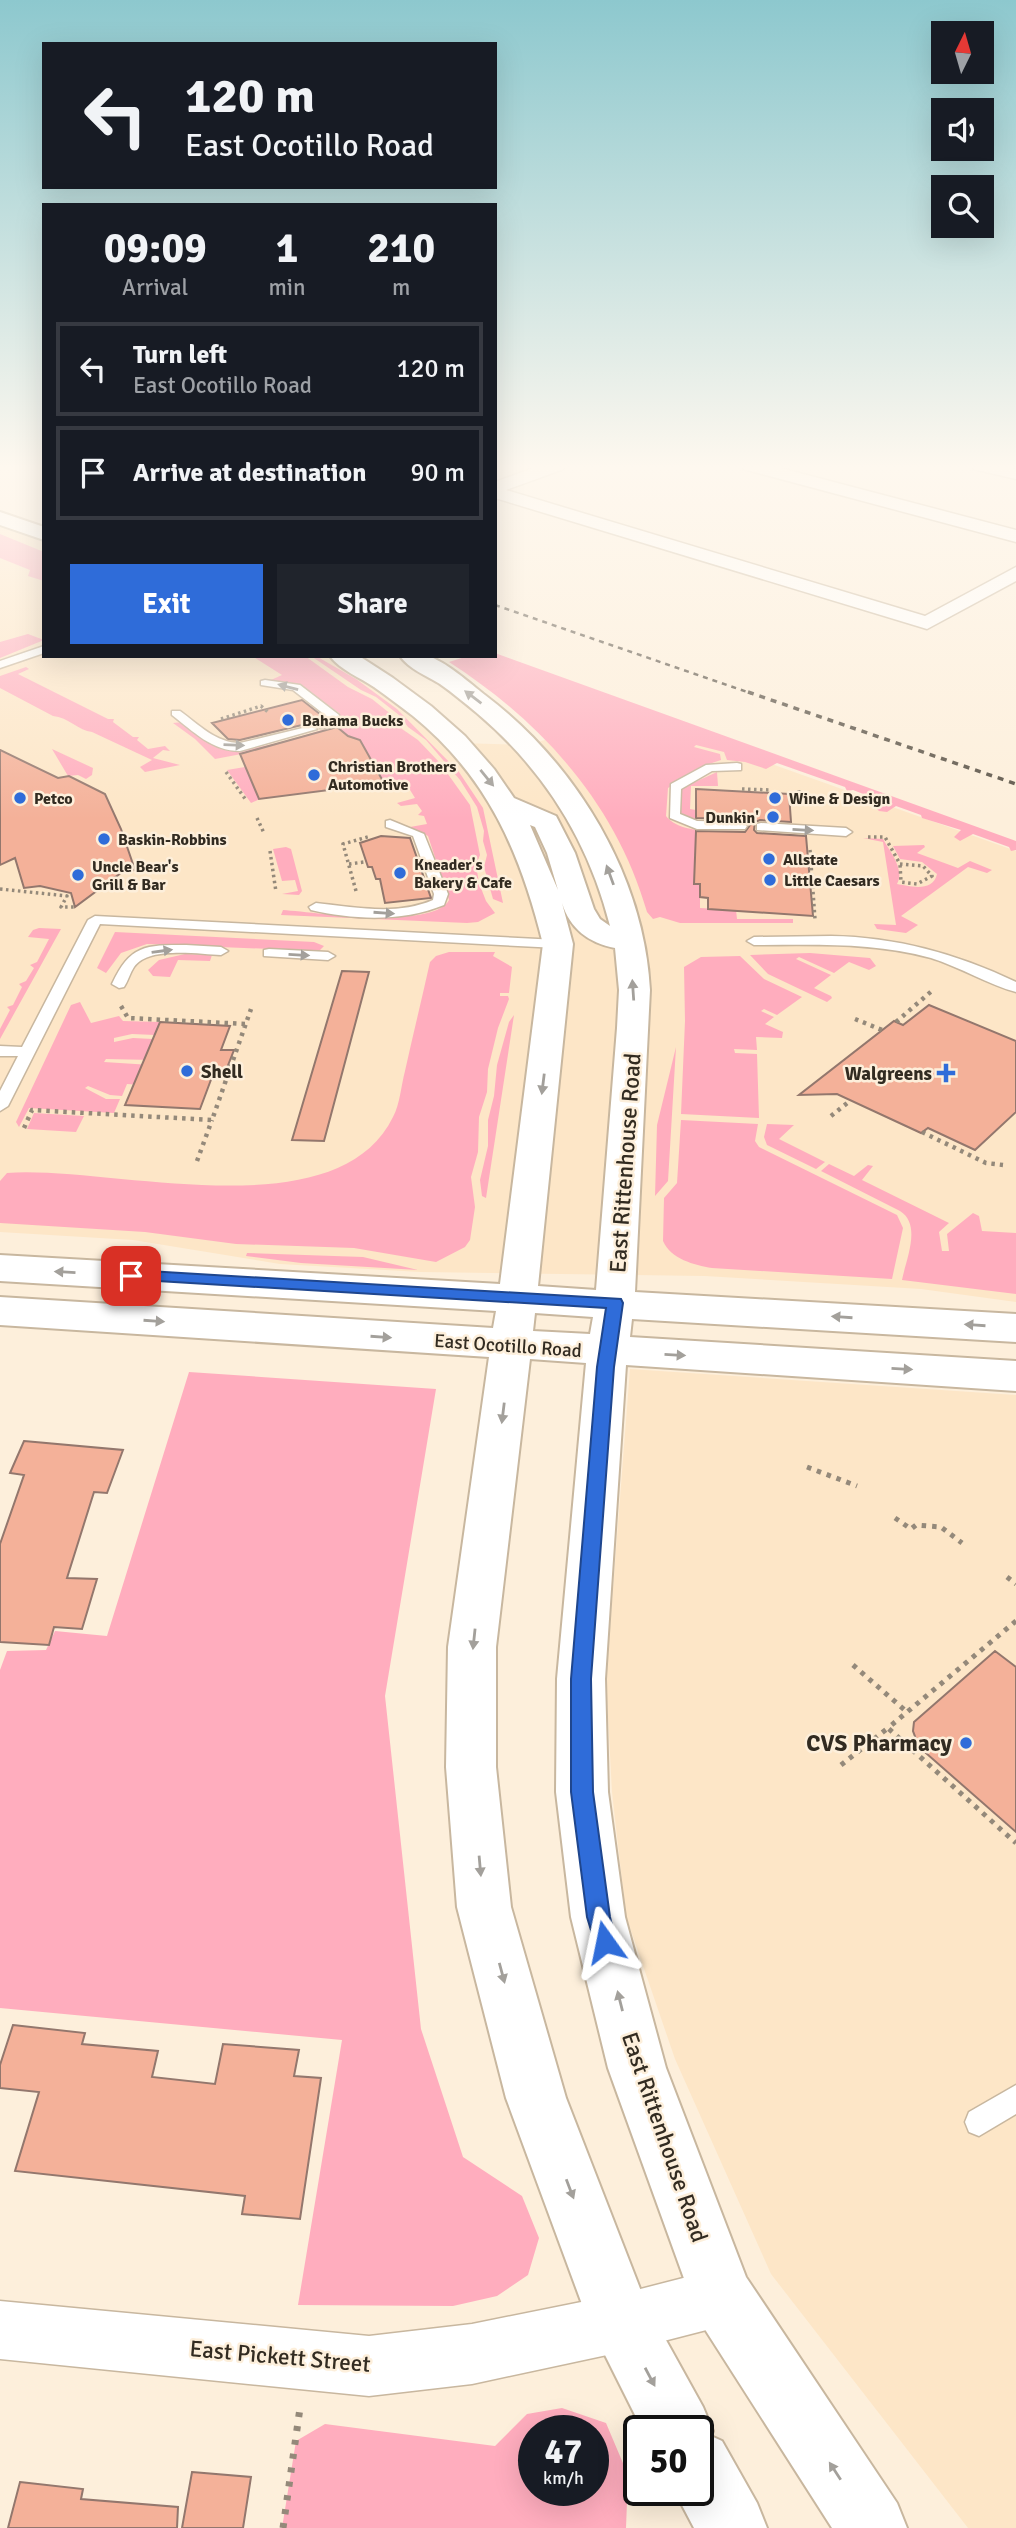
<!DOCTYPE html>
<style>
body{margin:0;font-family:Signika,sans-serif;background:#20242c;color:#f1f3f6;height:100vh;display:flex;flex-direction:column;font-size:26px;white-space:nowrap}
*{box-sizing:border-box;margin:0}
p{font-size:23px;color:#9ea1a6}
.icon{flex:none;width:38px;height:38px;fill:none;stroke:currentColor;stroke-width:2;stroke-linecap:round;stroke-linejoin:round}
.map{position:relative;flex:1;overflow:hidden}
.side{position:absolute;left:42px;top:203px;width:455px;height:455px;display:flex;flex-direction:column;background:#171b24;border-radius:0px;box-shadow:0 7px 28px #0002}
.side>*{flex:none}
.hud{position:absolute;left:42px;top:42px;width:455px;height:147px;border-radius:0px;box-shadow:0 7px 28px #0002;background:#171b24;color:#f1f3f6;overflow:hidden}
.needle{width:46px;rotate:5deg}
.fabs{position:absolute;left:931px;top:21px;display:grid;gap:14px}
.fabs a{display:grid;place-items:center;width:63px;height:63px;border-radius:0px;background:#171b24;box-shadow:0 7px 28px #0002;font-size:35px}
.speed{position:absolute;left:518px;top:2415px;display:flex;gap:14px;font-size:35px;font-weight:700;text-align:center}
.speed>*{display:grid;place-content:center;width:91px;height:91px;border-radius:50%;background:#171b24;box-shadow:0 7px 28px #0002;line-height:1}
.speed small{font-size:18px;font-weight:400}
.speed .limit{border:4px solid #111;border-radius:10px;background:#fff;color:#111}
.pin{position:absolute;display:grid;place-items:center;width:60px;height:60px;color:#fff;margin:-30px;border-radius:14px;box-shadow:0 4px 10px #0006}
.me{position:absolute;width:77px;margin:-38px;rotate:348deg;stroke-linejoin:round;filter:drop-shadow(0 0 5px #0008)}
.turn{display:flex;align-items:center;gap:24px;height:147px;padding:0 28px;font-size:32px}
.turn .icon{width:91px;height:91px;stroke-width:2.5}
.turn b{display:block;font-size:49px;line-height:60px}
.eta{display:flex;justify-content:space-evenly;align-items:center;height:119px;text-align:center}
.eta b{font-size:42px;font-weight:800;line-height:49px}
.cta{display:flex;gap:14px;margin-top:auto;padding:14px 28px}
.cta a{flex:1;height:80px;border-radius:0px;background:#2f6cd9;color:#fff;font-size:28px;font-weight:800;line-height:80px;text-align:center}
.cta a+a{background:#20242c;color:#f1f3f6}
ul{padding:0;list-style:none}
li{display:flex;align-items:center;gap:21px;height:94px;margin:0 14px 10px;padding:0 14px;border:4px solid #363941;border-radius:0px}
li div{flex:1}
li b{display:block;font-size:26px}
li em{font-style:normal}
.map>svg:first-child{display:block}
.built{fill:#fde6c7}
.green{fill:#ffadbe;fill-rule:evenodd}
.building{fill:#f4b199;stroke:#93776d;stroke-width:2}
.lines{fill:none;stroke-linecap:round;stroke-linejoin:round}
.service-casing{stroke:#c8b79f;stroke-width:3}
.minor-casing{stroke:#c8b79f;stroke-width:3}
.secondary-casing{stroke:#c8b79f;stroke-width:4}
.path-far3{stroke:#94897a;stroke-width:3.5;stroke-dasharray:2.5 3.5;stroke-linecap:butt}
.path-far2{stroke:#94897a;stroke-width:4.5;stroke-dasharray:3.5 5;stroke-linecap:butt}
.path-far1{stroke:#94897a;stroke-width:5;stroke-dasharray:4.5 6;stroke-linecap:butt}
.path{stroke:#94897a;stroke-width:7;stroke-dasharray:5 9;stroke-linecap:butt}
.service{fill:#fff;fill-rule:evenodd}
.minor{fill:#fff;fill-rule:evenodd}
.secondary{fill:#fff;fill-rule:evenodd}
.rail-far1{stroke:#5a5246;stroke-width:2.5;stroke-dasharray:5 5;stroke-linecap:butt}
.rail{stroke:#5a5246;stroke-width:3.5;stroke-dasharray:6 6;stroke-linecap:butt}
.oneway{fill:#a3a09b}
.route{fill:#2f6cd9;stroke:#1f468d;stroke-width:2}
.poi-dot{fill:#2f6cd9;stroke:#fdefdb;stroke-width:2.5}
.labels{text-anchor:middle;stroke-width:5;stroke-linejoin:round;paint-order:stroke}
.far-poi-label{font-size:16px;font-weight:bold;fill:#322b21;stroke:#fdefdb;text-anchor:start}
.poi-label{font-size:19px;font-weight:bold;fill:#322b21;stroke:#fdefdb;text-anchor:start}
.street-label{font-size:19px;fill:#322b21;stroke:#fdefdb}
.near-street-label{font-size:23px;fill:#322b21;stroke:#fdefdb}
.near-poi-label{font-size:23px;font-weight:bold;fill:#322b21;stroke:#fdefdb;text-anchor:end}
</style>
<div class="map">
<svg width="1016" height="2528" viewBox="0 0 1016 2528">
<rect width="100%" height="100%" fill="#fdefdb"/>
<path class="built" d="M0 518 44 534V656H342L460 743 527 745 634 715 1016 851V1302L921 1289 705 1276 421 1272 280 1264 133 1240 0 1232Z
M630 1369 1016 1395V2528H968L771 2274 675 2059 626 1916 612 1792 606 1679Z"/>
<path class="green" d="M0 534 44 552V581L28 576 30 570 0 558Z
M28 634 44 640 0 658V642Z
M495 653 1016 841V850L1011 851 1009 847 973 834 960 841 954 837 961 830 922 818 921 815 896 806 887 812 879 811 876 808 884 802 853 790 847 791 845 787 777 763 766 769 745 762 727 760 724 752 696 745 694 747 720 754 721 760 703 766 668 788 666 816C681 835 718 830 741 831L701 855H694V884H700V908L736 910 737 919H793V923H680L660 917 653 919 647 912C616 804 542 722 449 662L468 656H495Z
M252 656H305L348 687 372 699 392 715 402 729 418 740 440 763 470 805 480 855 476 865 479 883 486 901 495 913 478 922 467 923 281 915 283 910C314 912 433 930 449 900L428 836 410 827 427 824 424 816 418 815 422 811 417 804 401 806 397 803 415 798 407 785 381 788 378 783 384 782 373 763 252 752 215 759 195 739 173 723C193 718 206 747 225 750 249 754 307 734 333 727L341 722 339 713 298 684 271 680 282 675Z
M311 656H316L356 679 397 709 459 772 483 808 503 903 493 899 484 867 487 855 483 841 484 831 477 807 460 780 426 740 408 727 399 715 376 697 361 690Z
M26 667 29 669 18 674 108 719H114L113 722 133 737H139L137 740 148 749 165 746 170 751 163 750 153 758 180 765 145 772 140 767 152 760 92 732C79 731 68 717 53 716L0 688V676Z
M52 749 93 768 92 775 86 779 78 775 68 776Z
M245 767 259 798H262L251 803 227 770Z
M717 772 718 786H691L690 809 696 810V820L681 813 682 788Z
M863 838 883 839C890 852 905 869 897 884 909 886 933 893 937 874L922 862 900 859 893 846 924 845 925 847 917 853 958 868 970 861 992 870 987 873 968 867 901 916 918 925 906 933 877 929 874 924 896 925 883 842Z
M286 847 291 849 302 891 299 895 282 894 298 891 295 880 282 881 273 849Z
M39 928 61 929 0 1039V1029L10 1010 7 1007 13 1005 22 987 19 984 26 981 34 968 30 965 37 962 49 939 28 937 33 930Z
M115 932 314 942 324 946 319 951 147 944 121 953 106 973 97 968Z
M449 952H495L493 956 512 967 509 993H500V996H508L509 999 498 1028 488 1069 487 1092 479 1117 478 1152 471 1177 475 1207 470 1240 465 1247 436 1262 354 1248 236 1244 145 1232 0 1223V1181L7 1173C109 1165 336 1233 393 1117 400 1104 401 1086 405 1071 413 1035 422 998 430 962L436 956Z
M810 953 870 958 876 966 869 970 849 962 834 973 799 957 796 959 831 975 814 988 831 996 832 998 827 1002 768 974 750 955Z
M185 954 212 955 210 961 178 960 170 977 153 976 148 970 159 960Z
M740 956 764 979 802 997 777 1015 764 1009 761 1011 774 1017 765 1024 783 1032 782 1038 756 1037 757 1050 734 1049 735 1053 757 1054 759 1118 681 1114 685 1021 684 967 701 957Z
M80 1002 91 1023 119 1016 123 1021 160 1022 155 1035 132 1034 114 1038V1042L133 1038 153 1039 148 1050 153 1060 106 1059 104 1062 151 1065 142 1085 127 1084 122 1096 110 1095 88 1086 85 1088 106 1099H120L114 1113 29 1108 19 1127 16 1122 71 1005Z
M514 1015 486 1198 482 1196 480 1180 488 1146V1120L494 1096 497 1065 509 1022Z
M676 1047 668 1181 655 1196 657 1125Z
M34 1113 84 1116 76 1132 27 1129Z
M681 1120 758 1124 755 1141 759 1147 897 1215 903 1228 892 1279 712 1268C694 1265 671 1259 663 1241L664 1198 677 1183Z
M767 1124 794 1125 779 1139 825 1162 816 1169 767 1145 764 1137Z
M829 1164 854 1176 868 1165 873 1166 862 1180 949 1223 939 1232 942 1251H949L947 1234 973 1213 979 1216 982 1231 1016 1233V1294L902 1280C906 1259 922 1225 900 1211L821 1171Z
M247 1253 363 1257 418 1270 301 1263 246 1256Z
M189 1372 436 1389 385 1696 421 2029 463 2157 522 2196 539 2238 528 2275 497 2296 453 2306 298 2305 342 2040 0 2008V1670L7 1651 46 1650 55 1631 107 1636Z
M562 2408 606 2423 628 2475 626 2528H282L296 2441 325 2424 495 2446 527 2414ZM534 2431H593V2490H534Z"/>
<path class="building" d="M302 700 325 718 317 726 310 723 240 740 228 739 212 723Z
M337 727 348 736 360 740 384 783 259 799 240 754Z
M0 750 58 778 69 776 105 794 121 829 135 870 121 873 75 907 71 893 40 886 24 888 15 858 0 865Z
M696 789 789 794 791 822 760 820 755 822 754 830 757 833 806 836 813 916 708 909V898L700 897V884H694L696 831 745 832 750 825 741 819 696 818Z
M381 836 410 838 431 898 385 903 380 879H376L372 867H368L360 843Z
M342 971 369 972 324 1141 292 1140Z
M929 1005 1016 1041V1112L975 1150 928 1128 921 1133 837 1094 799 1095 894 1021 903 1025Z
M160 1022 230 1026 221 1050H234L223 1078 212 1077 200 1109 125 1105Z
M24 1441 123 1450 107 1493 94 1492 67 1578 97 1579 82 1629 54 1627 49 1645 0 1642V1544L24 1475 10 1473Z
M995 1651 1016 1667V1832L919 1747 913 1731 914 1722Z
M13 2025 85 2033 82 2044 158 2051 152 2077 215 2084 223 2044 299 2050 294 2076 321 2078 300 2219 242 2214 245 2196 15 2171 39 2092 0 2088V2065Z
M192 2472 251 2477 243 2528H182Z
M20 2482 83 2489 81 2499 178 2507 177 2528H8Z"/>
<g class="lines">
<defs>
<path id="service" d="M44 646V653L0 668V661Z
M265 680 300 685 339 715V723L328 728H320V724L329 718 293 690 261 685V681Z
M172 711H180C198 724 216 743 240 743L311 726 317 729 240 751C212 751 194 732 172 715Z
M737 763 741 764V770L712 771 681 789 680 814 697 821 741 822 747 826 745 829H697L670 818 671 784 706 765Z
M390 820 424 834 448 894 444 905C403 922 354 920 311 910L309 907 316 903C355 907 396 916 433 900L434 894 413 836 386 827V821Z
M761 823 846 828 852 832 846 836 757 830V824Z
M95 916 558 940 565 944 558 948 100 924 8 1106 0 1111V1091L18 1056H0V1046L22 1047 88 920Z
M831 936C896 937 958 954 1016 982V992C989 985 960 967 931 958 873 942 814 945 754 945L747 941 754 937Z
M186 945 221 947 228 951 221 955C199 954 148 946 134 967 130 973 128 981 124 987L119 988 112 984C130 945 145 945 186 945Z
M269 949 328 952 335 956 328 960 264 956V950Z
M1016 2085V2114L979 2136 969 2132 965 2122 969 2112Z"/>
<path id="minor" d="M542 465H566L564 469 506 490 925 616 1016 567V581L927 629 495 498V482Z
M741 465H769L1016 530V542L743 469Z
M971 465H1001L1016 469V479L973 469Z
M722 2268 743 2276 751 2297 743 2318 722 2326 621 2352 472 2384 369 2396 0 2359V2301L369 2336 472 2324 621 2294Z"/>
<path id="secondary" d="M0 512 44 527V540L0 525Z
M330 656H359L393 678 431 706 465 736 494 769 514 798 556 816 575 853 594 909 600 919 610 926C589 842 544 770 478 714 466 704 453 693 440 684 427 676 409 669 400 656 409 656 419 655 427 656 444 660 471 684 485 695 576 764 644 875 650 990L635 1292 1016 1314V1342L632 1319 630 1337 1016 1361V1391L626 1365 605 1679 608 1792 625 1917 666 2068 746 2277 897 2503 907 2528H832L699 2320 608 2068 571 1917 556 1792 557 1679 586 1363 530 1359 496 1647V1767L511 1907 566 2098 646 2304 703 2407 713 2431 711 2436 722 2441 757 2503 767 2528H694L674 2490H698V2431H643L589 2323 506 2098 457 1907 446 1767 448 1647 489 1357 0 1325V1297L493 1328 496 1311 0 1281V1255L500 1284 543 944C520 852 488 777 413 716 400 706 387 696 374 687 361 678 340 670 330 656ZM530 825 535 827 547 853 558 890ZM562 903C570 929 589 943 615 948L619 990 617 1028 596 1290 538 1286 573 944ZM535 1313 593 1317 590 1334 533 1331Z"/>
</defs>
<use href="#service" class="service-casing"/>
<use href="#minor" class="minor-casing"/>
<use href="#secondary" class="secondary-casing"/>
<path class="path-far3" d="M221 719 261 706 268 712
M226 772 246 800
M742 789 772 790
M799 790 800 808
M257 818 264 833
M868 837H885L900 864
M810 850 815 919
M270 851 276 892
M349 864 364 862
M900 864 923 866 932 876 917 884 901 882Z
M0 889 67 896 61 907H75
M356 891 343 844 371 836"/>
<path class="path-far2" d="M121 1006 128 1018 246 1024
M855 1019 882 1030
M896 1022 934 989
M831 1116 851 1100
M24 1128 32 1110 212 1120 251 1009
M922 1132 986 1163 1003 1165
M197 1161 212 1120"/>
<path class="path-far1" d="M807 1467 857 1486
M895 1518 911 1529 916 1525 941 1527 962 1543
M1007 1577 1016 1584
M1016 1621 888 1728 1016 1843
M853 1665 907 1712
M841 1765 888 1728"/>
<path class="path" d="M283 2528 300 2408"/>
<use href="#service" class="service"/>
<use href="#minor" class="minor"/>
<use href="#secondary" class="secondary"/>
<path class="rail-far1" d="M495 605 753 694"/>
<path class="rail" d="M748 692 1016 784"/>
</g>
<defs><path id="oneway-solid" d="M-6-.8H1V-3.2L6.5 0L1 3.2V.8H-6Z" transform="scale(1.75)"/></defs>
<g class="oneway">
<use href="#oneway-solid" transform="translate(288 687) rotate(-165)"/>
<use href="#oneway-solid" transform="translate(473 697) rotate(-143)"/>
<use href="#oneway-solid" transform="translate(234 745) rotate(2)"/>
<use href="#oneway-solid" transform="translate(487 778) rotate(51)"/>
<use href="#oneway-solid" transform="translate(803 830) rotate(3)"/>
<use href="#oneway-solid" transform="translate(610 875) rotate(-110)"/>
<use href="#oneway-solid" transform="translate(384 913) rotate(4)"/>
<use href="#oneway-solid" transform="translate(162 951) rotate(-8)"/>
<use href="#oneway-solid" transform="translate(299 955) rotate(3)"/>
<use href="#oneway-solid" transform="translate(633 990) rotate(-94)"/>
<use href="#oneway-solid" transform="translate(543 1084) rotate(97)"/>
<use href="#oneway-solid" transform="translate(65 1272) rotate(-177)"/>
<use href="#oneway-solid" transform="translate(842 1317) rotate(-176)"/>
<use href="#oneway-solid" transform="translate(154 1321) rotate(4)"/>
<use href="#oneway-solid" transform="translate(975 1325) rotate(-176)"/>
<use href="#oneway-solid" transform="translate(381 1337) rotate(4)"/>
<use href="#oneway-solid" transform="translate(675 1355) rotate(3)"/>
<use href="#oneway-solid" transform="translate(902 1369) rotate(3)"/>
<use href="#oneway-solid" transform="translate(503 1413) rotate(97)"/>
<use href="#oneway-solid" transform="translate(474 1639) rotate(96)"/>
<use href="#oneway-solid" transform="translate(480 1866) rotate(85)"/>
<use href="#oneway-solid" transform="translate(502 1973) rotate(75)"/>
<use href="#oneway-solid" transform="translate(620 2001) rotate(-104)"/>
<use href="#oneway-solid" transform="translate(570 2189) rotate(69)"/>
<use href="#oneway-solid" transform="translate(650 2377) rotate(62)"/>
<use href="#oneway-solid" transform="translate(835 2471) rotate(-123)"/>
</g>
<linearGradient id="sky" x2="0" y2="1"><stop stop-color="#8dc8ce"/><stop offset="0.57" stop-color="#fef8ef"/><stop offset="1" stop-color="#fef8ef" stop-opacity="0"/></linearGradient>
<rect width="1016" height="819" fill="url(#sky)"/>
<path class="route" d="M131 1270 621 1299 623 1303 614 1367 591 1679 593 1792 610 1917 616 1942 613 1950 605 1953 597 1950 587 1917 571 1792V1679L597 1367 606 1308 125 1279 123 1276Z"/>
<g class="poi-dot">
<circle cx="288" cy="720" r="7"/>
<circle cx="314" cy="775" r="7"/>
<circle cx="20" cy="798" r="7"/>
<circle cx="775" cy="798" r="7"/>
<circle cx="773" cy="817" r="7"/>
<circle cx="104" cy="839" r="7"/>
<circle cx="769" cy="859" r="7"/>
<circle cx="400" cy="873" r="7"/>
<circle cx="78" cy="875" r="7"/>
<circle cx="770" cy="880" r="7"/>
<circle cx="187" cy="1071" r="7"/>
<path d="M942.5 1062.5h7v7h7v7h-7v7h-7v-7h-7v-7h7z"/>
<circle cx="966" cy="1743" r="7"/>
</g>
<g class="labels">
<g class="far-poi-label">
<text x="302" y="726">Bahama Bucks</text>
<text x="328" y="772">Christian Brothers<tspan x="328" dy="18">Automotive</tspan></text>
<text x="34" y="804">Petco</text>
<text x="789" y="804">Wine &amp; Design</text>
<text x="759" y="823" text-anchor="end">Dunkin'</text>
<text x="118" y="845">Baskin-Robbins</text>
<text x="783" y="865">Allstate</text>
<text x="414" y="870">Kneader's<tspan x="414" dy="18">Bakery &amp; Cafe</tspan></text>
<text x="92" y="872">Uncle Bear's<tspan x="92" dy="18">Grill &amp; Bar</tspan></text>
<text x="784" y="886">Little Caesars</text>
</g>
<g class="poi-label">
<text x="201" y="1078">Shell</text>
<text x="932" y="1080" text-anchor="end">Walgreens</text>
</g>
<g class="street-label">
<text transform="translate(508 1345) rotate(4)" y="7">East Ocotillo Road</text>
</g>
<g class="near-street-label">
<text transform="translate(625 1163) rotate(-86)" y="8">East Rittenhouse Road</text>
<text transform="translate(665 2137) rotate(71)" y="8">East Rittenhouse Road</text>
<text transform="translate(280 2356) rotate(5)" y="8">East Pickett Street</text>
</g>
<g class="near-poi-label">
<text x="952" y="1751">CVS Pharmacy</text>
</g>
</g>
</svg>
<div class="fabs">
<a><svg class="needle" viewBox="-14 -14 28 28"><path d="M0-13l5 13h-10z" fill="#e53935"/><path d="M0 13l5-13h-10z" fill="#9ea1a6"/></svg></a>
<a><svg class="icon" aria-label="sound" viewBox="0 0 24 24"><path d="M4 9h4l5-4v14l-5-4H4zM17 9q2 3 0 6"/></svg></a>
<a><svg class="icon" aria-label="search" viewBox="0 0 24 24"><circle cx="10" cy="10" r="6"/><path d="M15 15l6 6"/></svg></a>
</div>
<div class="speed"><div>47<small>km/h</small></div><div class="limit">50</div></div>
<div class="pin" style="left:131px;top:1276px;background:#d93025"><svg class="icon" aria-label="arrive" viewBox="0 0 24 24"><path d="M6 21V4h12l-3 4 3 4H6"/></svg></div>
<svg class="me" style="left:605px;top:1942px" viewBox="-20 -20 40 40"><path d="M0-17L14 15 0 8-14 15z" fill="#2f6cd9" stroke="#fff" stroke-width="4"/></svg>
<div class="hud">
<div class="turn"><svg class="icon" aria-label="left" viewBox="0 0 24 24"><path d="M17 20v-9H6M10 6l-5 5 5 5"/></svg><div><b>120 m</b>East Ocotillo Road</div></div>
</div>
<section class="side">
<div class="eta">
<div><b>09:09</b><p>Arrival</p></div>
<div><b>1</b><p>min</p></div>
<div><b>210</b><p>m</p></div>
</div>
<ul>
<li><svg class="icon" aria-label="left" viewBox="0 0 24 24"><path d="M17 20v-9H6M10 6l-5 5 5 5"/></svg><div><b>Turn left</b><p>East Ocotillo Road</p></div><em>120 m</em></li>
<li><svg class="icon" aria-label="arrive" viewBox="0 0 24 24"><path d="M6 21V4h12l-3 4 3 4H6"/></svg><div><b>Arrive at destination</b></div><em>90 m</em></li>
</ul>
<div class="cta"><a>Exit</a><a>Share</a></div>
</section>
</div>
